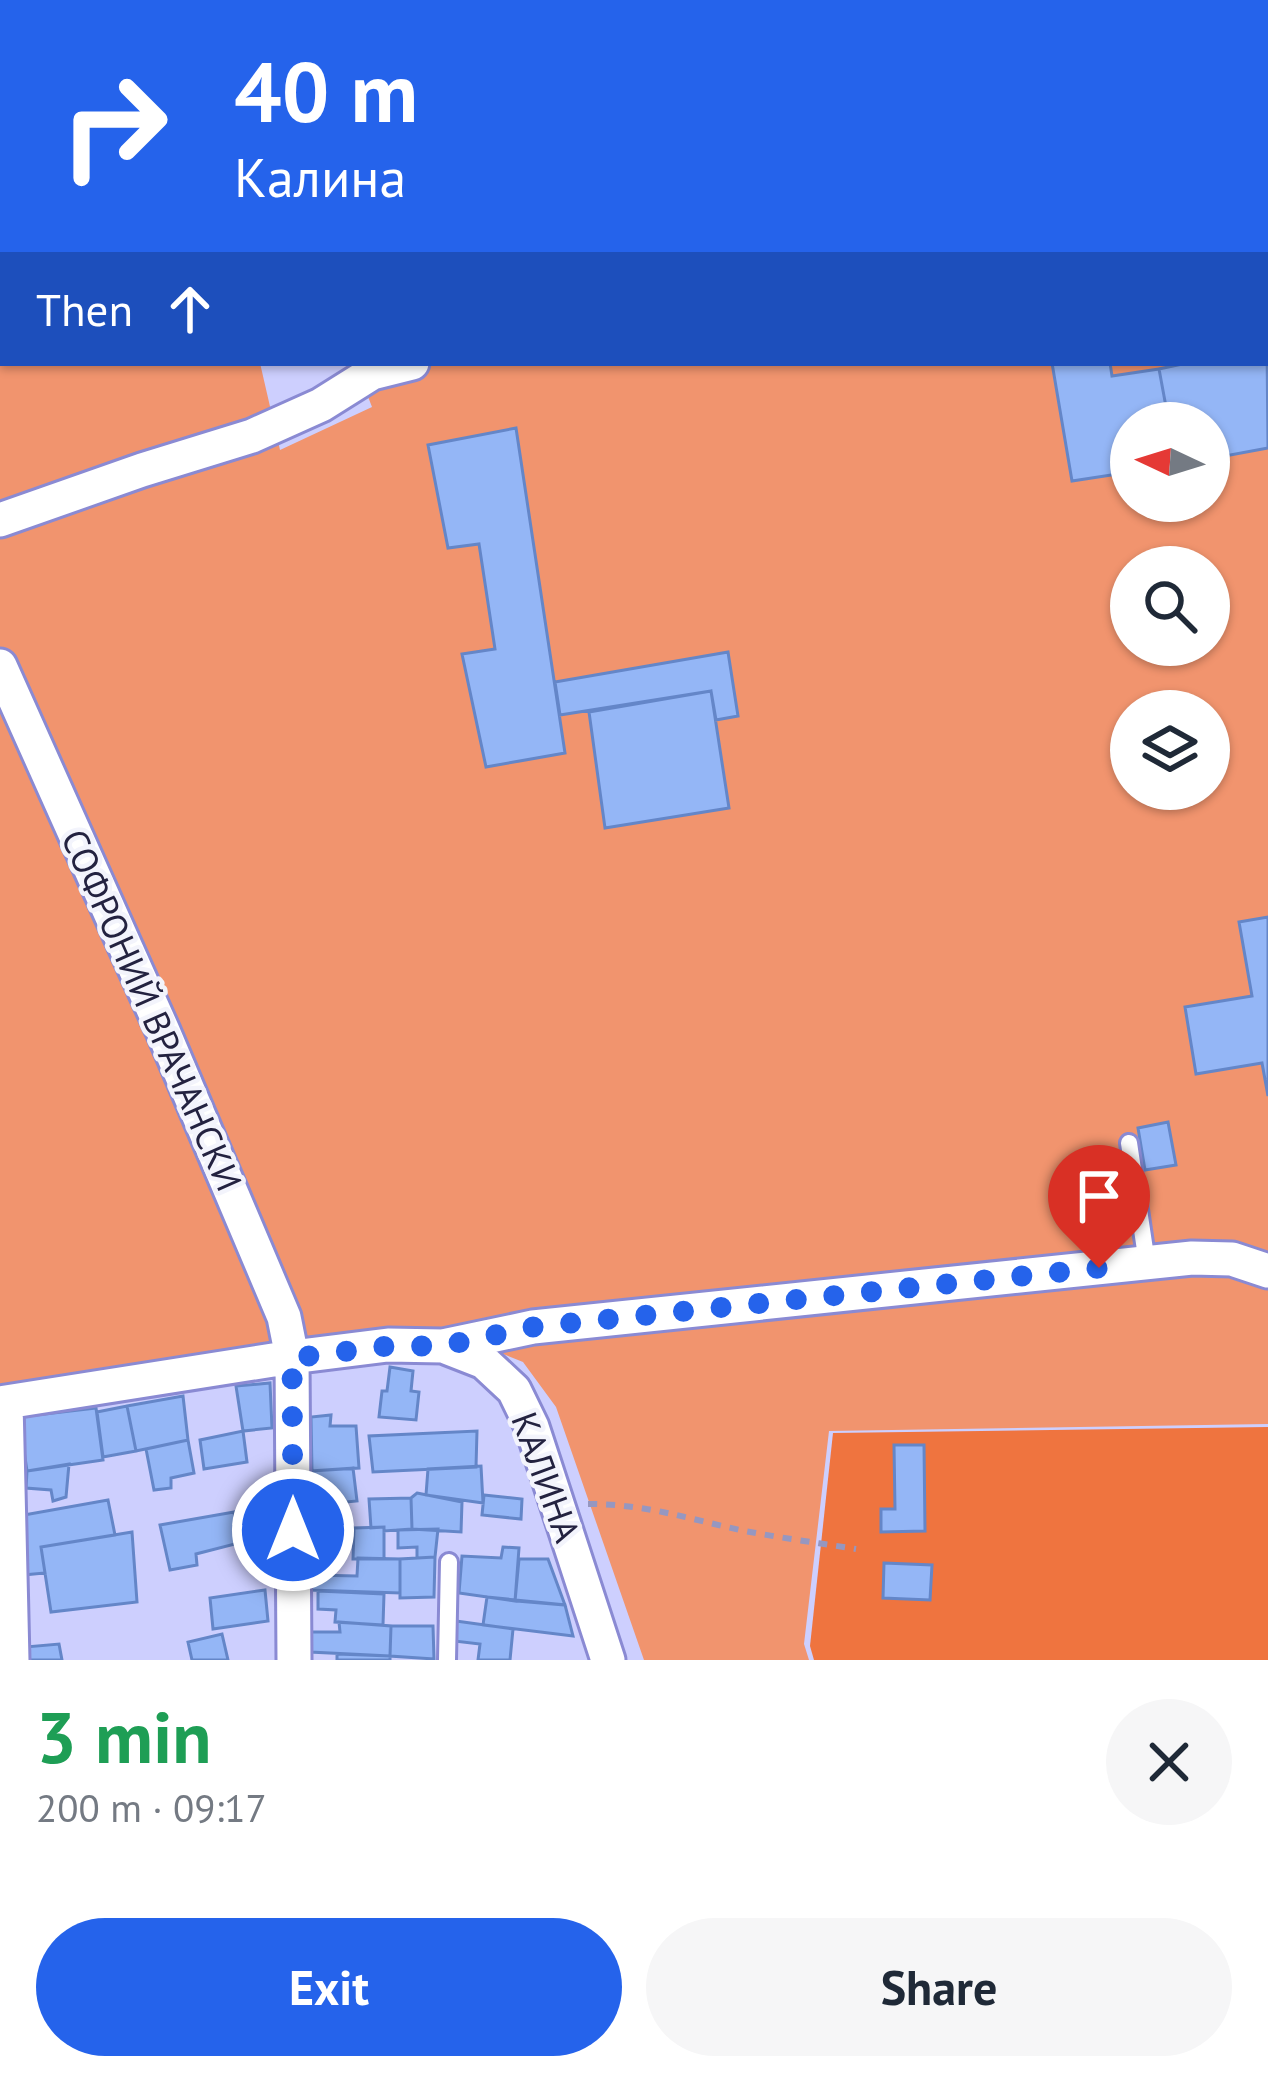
<!DOCTYPE html>
<meta charset="utf-8">
<style>
body{margin:0;font-family:"PT Sans",sans-serif;background:#f6f6f7;color:#1f2937;height:100vh;display:flex;flex-direction:column;font-size:45px;white-space:nowrap}
*{box-sizing:border-box;margin:0}
p{font-size:39px;color:#747a83}
.icon{flex:none;width:66px;height:66px;fill:none;stroke:currentColor;stroke-width:2;stroke-linecap:round;stroke-linejoin:round}
.map{position:relative;height:1660px;overflow:hidden}
.panel{display:flex;flex-direction:column;background:#fff;flex:1}
.panel>*{flex:none}
.hud{position:absolute;left:0px;top:0px;width:1269px;height:366px;box-shadow:0 3px 9px #0004;background:#2563eb;color:#fff;overflow:hidden}
.needle{width:78px;rotate:274deg}
.tools{position:absolute;left:1110px;top:402px;display:grid;gap:24px}
.tools a{display:grid;place-items:center;width:120px;height:120px;border-radius:50%;background:#fff;box-shadow:0 3px 9px #0004;font-size:60px}
.pin{position:absolute;display:grid;place-items:center;width:102px;height:102px;color:#fff;margin:-123px -51px;border-radius:50% 50% 50% 0;rotate:-45deg;box-shadow:0 0 12px #0007}
.pin .icon{rotate:45deg}
.me{position:absolute;width:132px;margin:-66px;rotate:0deg;stroke-linejoin:round;filter:drop-shadow(0 0 9px #0008)}
.turn{display:flex;align-items:center;gap:42px;height:252px;padding:0 36px;font-size:54px}
.turn .icon{width:156px;height:156px;stroke-width:2.5}
.turn b{display:block;font-size:84px;line-height:102px}
.then{display:flex;align-items:center;height:114px;padding:0 36px;background:#0003;gap:24px;font-size:45px}
.round{display:grid;place-items:center;flex:none;width:126px;height:126px;border-radius:63px;background:#f6f6f7}
.summary{display:flex;align-items:center;justify-content:space-between;height:204px;padding:0 36px}
h1{font-size:72px;font-weight:600;line-height:90px;color:#1e9e55}
.button{display:flex;gap:24px;margin-top:auto;padding:24px 36px}
.button a{flex:1;height:138px;border-radius:72px;background:#2563eb;color:#fff;font-size:48px;font-weight:600;line-height:138px;text-align:center}
.button a+a{background:#f6f6f7;color:#1f2937}
.map>svg:first-child{display:block}
.green{fill:#f1946e;fill-rule:evenodd}
.forest{fill:#ef743f}
.building{fill:#94b6f6;stroke:#6486c8;stroke-width:3}
.lines{fill:none;stroke-linecap:round;stroke-linejoin:round}
.service-casing{stroke:#8a8ad3;stroke-width:22}
.minor-casing{stroke:#8a8ad3;stroke-width:39}
.path{stroke:#9697c0;stroke-width:6;stroke-dasharray:9 9;stroke-linecap:butt}
.service{stroke:#fff;stroke-width:16}
.minor{stroke:#fff;stroke-width:33}
.route{stroke:#2563eb;stroke-width:21;stroke-dasharray:0 37.8}
.labels{text-anchor:middle;stroke-width:9;stroke-linejoin:round;paint-order:stroke}
.street-label{font-size:36px;fill:#232240;stroke:#f3f4fc}
</style>
<div class="map">
<svg width="1268" height="1660" viewBox="0 0 1268 1660">
<rect width="100%" height="100%" fill="#cdcffe"/>
<path class="green" d="M0 0H93L95 3H3V363H260L280 450 372 407 355 363H1266L1268 136V1424L829 1431 804 1644 809 1660H644L556 1407 523 1362 454 1334 0 1394ZM1131 423H1209V501H1131ZM1131 567H1209V645H1131ZM1131 711H1209V789H1131Z"/>
<path class="forest" d="M1268 1427V1660H814L810 1646 833 1433Z"/>
<path class="building" d="M633 0H736L737 3H634Z
M1267 347 1268 448 1209 459V423H1169L1159 369 1187 363H1266Z
M1052 363H1110L1112 376 1159 369 1169 423H1131V472L1072 481Z
M516 428 565 753 486 767 462 654 495 649 479 544 448 548 428 445Z
M728 652 738 716 716 720 711 691 560 715 555 682Z
M711 691 729 808 605 828 589 712Z
M1268 917V1096L1262 1063 1196 1074 1185 1007 1252 996 1239 922Z
M1168 1122 1176 1165 1145 1170 1138 1128Z
M390 1367 413 1371 411 1391 419 1392 416 1420 379 1417 382 1391H387Z
M270 1383 272 1428 243 1431 236 1386Z
M183 1396 188 1440 136 1451 127 1406Z
M127 1406 136 1451 103 1457 97 1412Z
M96 1408 103 1460 27 1471 19 1417Z
M331 1415 330 1426H356L359 1468 312 1471 311 1417Z
M243 1431 247 1462 204 1469 200 1440Z
M477 1431 476 1467 373 1472 369 1436Z
M188 1440 194 1473 171 1478V1488L154 1490 146 1449Z
M894 1445H924L925 1531 881 1532V1509H895Z
M69 1464 66 1497 53 1501 51 1490 26 1488 27 1471Z
M481 1466 483 1503 426 1495 428 1469Z
M353 1468 357 1501 314 1505 312 1471Z
M417 1493 462 1502 461 1532 412 1529 411 1498Z
M484 1495 522 1499 521 1519 482 1515Z
M411 1498 412 1529 384 1531V1527L371 1528 369 1499Z
M108 1500 115 1535 41 1547 45 1573 23 1575 24 1515Z
M234 1512 239 1543 196 1554 197 1565 170 1570 160 1525Z
M384 1527V1559H353L354 1528Z
M438 1529 435 1557 417 1558V1547L398 1548V1530Z
M132 1532 137 1602 51 1612 41 1547Z
M503 1547 519 1548 515 1601 459 1593 462 1556 501 1558Z
M435 1557 434 1597 400 1598V1559Z
M358 1558 400 1559V1593L309 1590 311 1575 357 1576Z
M519 1559H548L565 1605 515 1601Z
M884 1563 932 1565 930 1600 883 1598Z
M265 1590 268 1621 213 1629 210 1598Z
M318 1591 384 1594 383 1625 335 1622 336 1610 318 1609Z
M487 1597 565 1605 573 1636 483 1625Z
M456 1621 513 1629 510 1660H478L480 1644 454 1641Z
M339 1622 391 1626 390 1656 310 1652V1632H340Z
M391 1626H433L434 1659 390 1656Z
M222 1634 228 1660H192L188 1642Z
M59 1644 62 1660H26L25 1647Z
M337 1654 390 1656V1660H337Z"/>
<g class="lines">
<defs>
<path id="service" d="M1266 204 1268 206
M1266 340H1268
M1129 1143 1147 1263
M447 1660 449 1562"/>
<path id="minor" d="M0 1 1 0
M855 3 856 0
M1266 146H1268
M0 520 142 470 252 436 321 405 372 373 412 363
M0 666 163 1031 284 1317 292 1357 294 1660
M443 1346 533 1327 1192 1258 1232 1259 1268 1271
M6 1402 12 1660
M0 1403 292 1357 388 1345 443 1346 484 1362 514 1390 532 1427 608 1660"/>
</defs>
<use href="#service" class="service-casing"/>
<use href="#minor" class="minor-casing"/>
<path class="path" d="M588 1504C647 1504 688 1519 745 1531 781 1538 819 1543 856 1549"/>
<use href="#service" class="service"/>
<use href="#minor" class="minor"/>
</g>
<g class="lines">
<path class="route" d="M293 1530 292 1358 388 1346H443L533 1327 1099 1268"/>
</g>
<g class="labels">
<g class="street-label">
<text transform="translate(152 1010) rotate(66)" y="13">СОФРОНИЙ ВРАЧАНСКИ</text>
<text transform="translate(546 1477) rotate(70)" y="13">КАЛИНА</text>
</g>
</g>
</svg>
<div class="tools">
<a><svg class="needle" viewBox="-14 -14 28 28"><path d="M0-13l5 13h-10z" fill="#e53935"/><path d="M0 13l5-13h-10z" fill="#747a83"/></svg></a>
<a><svg class="icon" aria-label="search" viewBox="0 0 24 24"><circle cx="10" cy="10" r="6"/><path d="M15 15l6 6"/></svg></a>
<a><svg class="icon" aria-label="layers" viewBox="0 0 24 24"><path d="M12 4l9 5-9 5-9-5zM3 14l9 5 9-5"/></svg></a>
</div>
<div class="pin" style="left:1099px;top:1268px;background:#d93025"><svg class="icon" aria-label="arrive" viewBox="0 0 24 24"><path d="M6 21V4h12l-3 4 3 4H6"/></svg></div>
<svg class="me" style="left:293px;top:1530px" viewBox="-20 -20 40 40"><circle r="17" fill="#2563eb" stroke="#fff" stroke-width="3"/><path d="M0-11L8 9 0 5-8 9z" fill="#fff"/></svg>
<div class="hud">
<div class="turn"><svg class="icon" aria-label="right" viewBox="0 0 24 24"><path d="M7 20v-9h11M14 6l5 5-5 5"/></svg><div><b>40 m</b>Калина</div></div>
<div class="then">Then<svg class="icon" aria-label="ahead" viewBox="0 0 24 24"><path d="M12 20V5M6 11l6-6 6 6"/></svg></div>
</div>
</div>
<section class="panel">
<div class="summary"><div><h1>3 min</h1><p>200 m · 09:17</p></div><a class="round"><svg class="icon" aria-label="close" viewBox="0 0 24 24"><path d="M6 6l12 12M18 6L6 18"/></svg></a></div>
<div class="button"><a>Exit</a><a>Share</a></div>
</section>
